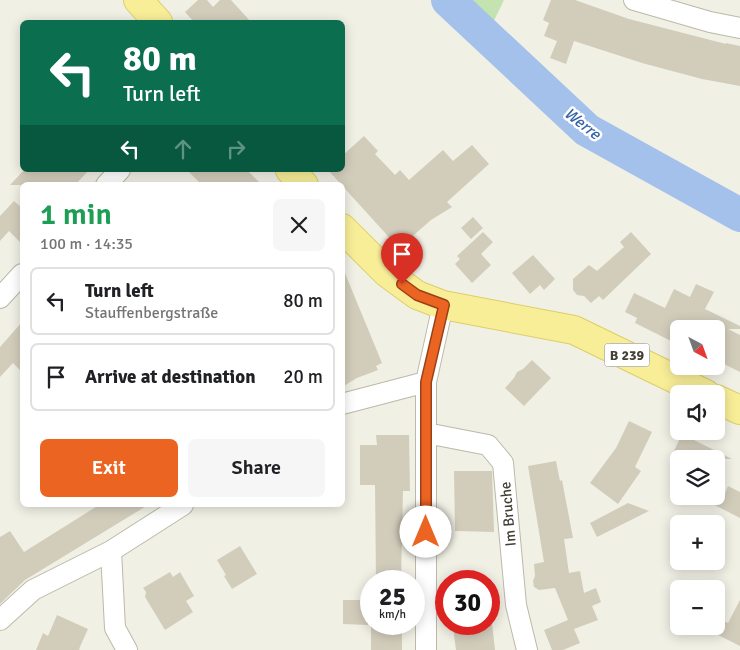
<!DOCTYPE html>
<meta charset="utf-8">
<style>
body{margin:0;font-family:Signika,sans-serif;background:#f6f6f6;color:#202124;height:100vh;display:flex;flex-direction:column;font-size:19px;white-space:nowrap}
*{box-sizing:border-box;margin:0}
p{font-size:16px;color:#757577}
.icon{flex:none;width:28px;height:28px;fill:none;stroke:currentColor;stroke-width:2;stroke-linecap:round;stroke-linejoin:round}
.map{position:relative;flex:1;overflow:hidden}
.details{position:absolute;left:20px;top:182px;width:325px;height:325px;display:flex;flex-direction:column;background:#fff;border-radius:8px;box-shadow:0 2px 12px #0003}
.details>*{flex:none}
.hud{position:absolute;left:20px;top:20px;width:325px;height:152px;border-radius:8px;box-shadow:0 2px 12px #0003;background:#0b6e4f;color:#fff;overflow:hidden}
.needle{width:32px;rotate:139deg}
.controls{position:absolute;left:670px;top:320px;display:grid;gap:10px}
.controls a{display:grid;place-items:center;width:55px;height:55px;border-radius:8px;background:#fff;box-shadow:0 2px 12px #0003;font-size:25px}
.speed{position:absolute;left:360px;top:570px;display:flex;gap:10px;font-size:25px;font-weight:700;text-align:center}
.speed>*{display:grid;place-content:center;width:65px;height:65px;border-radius:50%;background:#fff;box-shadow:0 2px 12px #0003;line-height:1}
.speed small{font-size:12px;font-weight:400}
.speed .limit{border:8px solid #d22;background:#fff;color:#111}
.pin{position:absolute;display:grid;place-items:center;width:42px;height:42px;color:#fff;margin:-51px -21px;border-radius:50% 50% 50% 0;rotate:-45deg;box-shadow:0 0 5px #0007}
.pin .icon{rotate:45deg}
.me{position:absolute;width:55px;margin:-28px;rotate:0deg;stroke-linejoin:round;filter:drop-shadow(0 0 4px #0008)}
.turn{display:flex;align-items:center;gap:18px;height:105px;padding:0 20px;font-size:22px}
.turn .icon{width:65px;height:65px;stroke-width:2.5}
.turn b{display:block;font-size:35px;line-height:42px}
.lanes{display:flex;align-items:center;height:48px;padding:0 20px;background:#0003;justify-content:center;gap:25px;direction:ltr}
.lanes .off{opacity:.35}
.round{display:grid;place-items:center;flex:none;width:52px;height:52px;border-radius:8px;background:#f6f6f6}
.headline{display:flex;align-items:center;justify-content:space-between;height:85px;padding:0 20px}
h1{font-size:30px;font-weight:600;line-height:38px;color:#1e9e55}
.primary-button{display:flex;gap:10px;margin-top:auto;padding:10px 20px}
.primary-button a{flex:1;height:58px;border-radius:8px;background:#ec6421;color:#fff;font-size:20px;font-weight:600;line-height:58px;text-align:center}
.primary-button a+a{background:#f6f6f6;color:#202124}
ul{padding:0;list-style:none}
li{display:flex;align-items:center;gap:15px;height:68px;margin:0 10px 8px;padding:0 10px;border:2px solid #e0e0e0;border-radius:8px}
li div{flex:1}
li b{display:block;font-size:19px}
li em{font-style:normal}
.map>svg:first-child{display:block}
.green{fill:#c3e3b0}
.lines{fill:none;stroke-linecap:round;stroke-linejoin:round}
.river{stroke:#a4c1eb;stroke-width:34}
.building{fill:#d2cdbb}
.minor-casing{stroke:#bcb9a8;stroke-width:22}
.primary-casing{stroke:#dcce69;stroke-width:30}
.minor{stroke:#fff;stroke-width:20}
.primary{stroke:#f8ee98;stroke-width:28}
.route-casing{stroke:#994115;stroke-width:12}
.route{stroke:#ec6421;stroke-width:9}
.labels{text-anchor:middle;stroke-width:5;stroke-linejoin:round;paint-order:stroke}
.shield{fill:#fff;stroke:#7b7972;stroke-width:1}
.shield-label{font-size:14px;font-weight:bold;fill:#434035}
.street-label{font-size:15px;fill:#434035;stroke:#fff}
.water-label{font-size:16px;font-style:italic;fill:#3563a8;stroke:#fff}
</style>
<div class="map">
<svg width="740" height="650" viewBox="0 0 740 650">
<rect width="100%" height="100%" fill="#f1f0e5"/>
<path class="green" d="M448 0H504L487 35Z"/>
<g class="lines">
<path class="river" d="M448 0 587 130 740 215"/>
</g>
<path class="building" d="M198 0H207L213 7 220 0H231L251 22H194L185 12Z
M551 0H575L629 19 726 44V43L740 46V86L702 79 642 63 574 41 566 64 550 58 557 41 544 36 549 23 543 20Z
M364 136 378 151 375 154 395 175 400 170 409 180 443 150 453 161 472 145 489 164 447 202 452 207 431 220 407 241 404 238 396 245 328 170H342V156Z
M24 170H89L75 185H10Z
M187 170H247L262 185H202Z
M14 201 22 208V244L9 231 0 241V216Z
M473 217 483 228 471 239 461 228Z
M483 232 493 242 481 254 491 265 472 283 455 264 460 259 457 256Z
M631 232 651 254 603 300 599 296 591 303 584 296 577 295 573 290V279L589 265 597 271 624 247 620 242Z
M533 255 555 279 544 290 540 285 530 294 512 273Z
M342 266 382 363 376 366 378 370 357 378 342 387Z
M696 284 714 292 705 309 740 326V329H728L740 335V372L716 360V329H679V345L635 323 637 318 625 312 634 293 665 308 674 289 690 297Z
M22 322V372L13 363 0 377V347Z
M532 360 551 378 524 406 505 388 514 378 517 372 523 369Z
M629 421 652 432 635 467 641 471 618 504 590 483 616 448Z
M682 434 732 459H670Z
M376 435H409L410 491H403L401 581H376L375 485H360V445H377Z
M556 461 560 481 562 480 573 538 564 539 569 573 580 571 584 593 596 588 601 602 592 606 598 620 574 629 580 643 563 650H552L544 630 568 620 555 588 539 590 534 587 533 581 535 576 534 564 544 562 528 466Z
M454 471H492L494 532 455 531Z
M728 486 740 492V518L697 496H724Z
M628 503 649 511 597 537 590 523Z
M99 505H148L25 580 0 604V537L10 531 24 552Z
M240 546 257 574 232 589 224 576 226 575 217 560Z
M170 572 173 577 180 572 194 596 186 601 193 612 165 630 145 597 146 592 143 588Z
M343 600H368V625L343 624Z
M740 600V646L712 632 715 626H716L718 618 728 623Z
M57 615 88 629 79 649 80 650H36L43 633 48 636Z
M492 623 495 650H456L453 627Z
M371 624H402V650H371Z"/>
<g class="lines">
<defs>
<path id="minor" d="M634 0 710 22 740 28
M106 185 120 170
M0 298 22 274
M342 404 426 382
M426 433 488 445 503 463 516 605 527 650
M111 551 115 628 127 650
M0 620 33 590 111 551 183 505
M426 650V382L443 305"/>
<path id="primary" d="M138 0 158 22
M290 170 304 185
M342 228 387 273 417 295 443 305 574 330 706 394
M716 399 740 410"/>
</defs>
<use href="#minor" class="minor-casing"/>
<use href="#primary" class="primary-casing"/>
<use href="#minor" class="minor"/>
<use href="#primary" class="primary"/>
</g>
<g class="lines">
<defs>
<path id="route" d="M402 284 417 295 444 305 426 382V532"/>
</defs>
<use href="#route" class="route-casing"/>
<use href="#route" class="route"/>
</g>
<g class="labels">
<rect class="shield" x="604.5" y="343.5" width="45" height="23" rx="4"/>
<g class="shield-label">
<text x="627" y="360">B 239</text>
</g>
<g class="street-label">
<text transform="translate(508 514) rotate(-95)" y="5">Im Bruche</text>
</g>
<g class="water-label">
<text transform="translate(583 123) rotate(38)" y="6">Werre</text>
</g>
</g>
</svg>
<div class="controls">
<a><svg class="needle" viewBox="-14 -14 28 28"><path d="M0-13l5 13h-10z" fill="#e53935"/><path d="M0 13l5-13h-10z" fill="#757577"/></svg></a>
<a><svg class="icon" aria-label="sound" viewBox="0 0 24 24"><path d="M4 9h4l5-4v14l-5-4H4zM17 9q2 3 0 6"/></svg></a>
<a><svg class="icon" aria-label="layers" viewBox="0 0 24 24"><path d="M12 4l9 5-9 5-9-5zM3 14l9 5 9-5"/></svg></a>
<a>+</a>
<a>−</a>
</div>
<div class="speed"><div>25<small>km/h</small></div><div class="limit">30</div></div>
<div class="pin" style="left:402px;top:284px;background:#d93025"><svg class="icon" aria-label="arrive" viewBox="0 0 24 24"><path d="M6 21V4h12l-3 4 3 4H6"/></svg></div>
<svg class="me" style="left:426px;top:532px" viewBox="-20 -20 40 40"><circle r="19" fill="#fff"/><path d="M0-13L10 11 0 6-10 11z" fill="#ec6421"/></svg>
<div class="hud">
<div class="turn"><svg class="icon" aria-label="left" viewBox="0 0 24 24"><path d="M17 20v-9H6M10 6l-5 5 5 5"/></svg><div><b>80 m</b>Turn left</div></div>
<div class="lanes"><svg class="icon" aria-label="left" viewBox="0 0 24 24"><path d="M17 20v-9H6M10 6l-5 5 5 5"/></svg><svg class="icon off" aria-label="ahead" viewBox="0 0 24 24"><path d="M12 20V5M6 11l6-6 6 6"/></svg><svg class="icon off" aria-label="right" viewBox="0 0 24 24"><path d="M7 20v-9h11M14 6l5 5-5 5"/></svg></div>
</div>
<section class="details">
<div class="headline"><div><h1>1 min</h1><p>100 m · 14:35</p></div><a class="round"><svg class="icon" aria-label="close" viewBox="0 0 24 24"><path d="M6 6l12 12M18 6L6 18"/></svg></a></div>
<ul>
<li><svg class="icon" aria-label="left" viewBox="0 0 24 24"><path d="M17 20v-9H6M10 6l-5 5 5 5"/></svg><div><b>Turn left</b><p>Stauffenbergstraße</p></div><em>80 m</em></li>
<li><svg class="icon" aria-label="arrive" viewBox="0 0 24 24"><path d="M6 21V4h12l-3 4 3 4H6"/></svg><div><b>Arrive at destination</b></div><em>20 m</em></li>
</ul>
<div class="primary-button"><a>Exit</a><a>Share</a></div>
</section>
</div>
